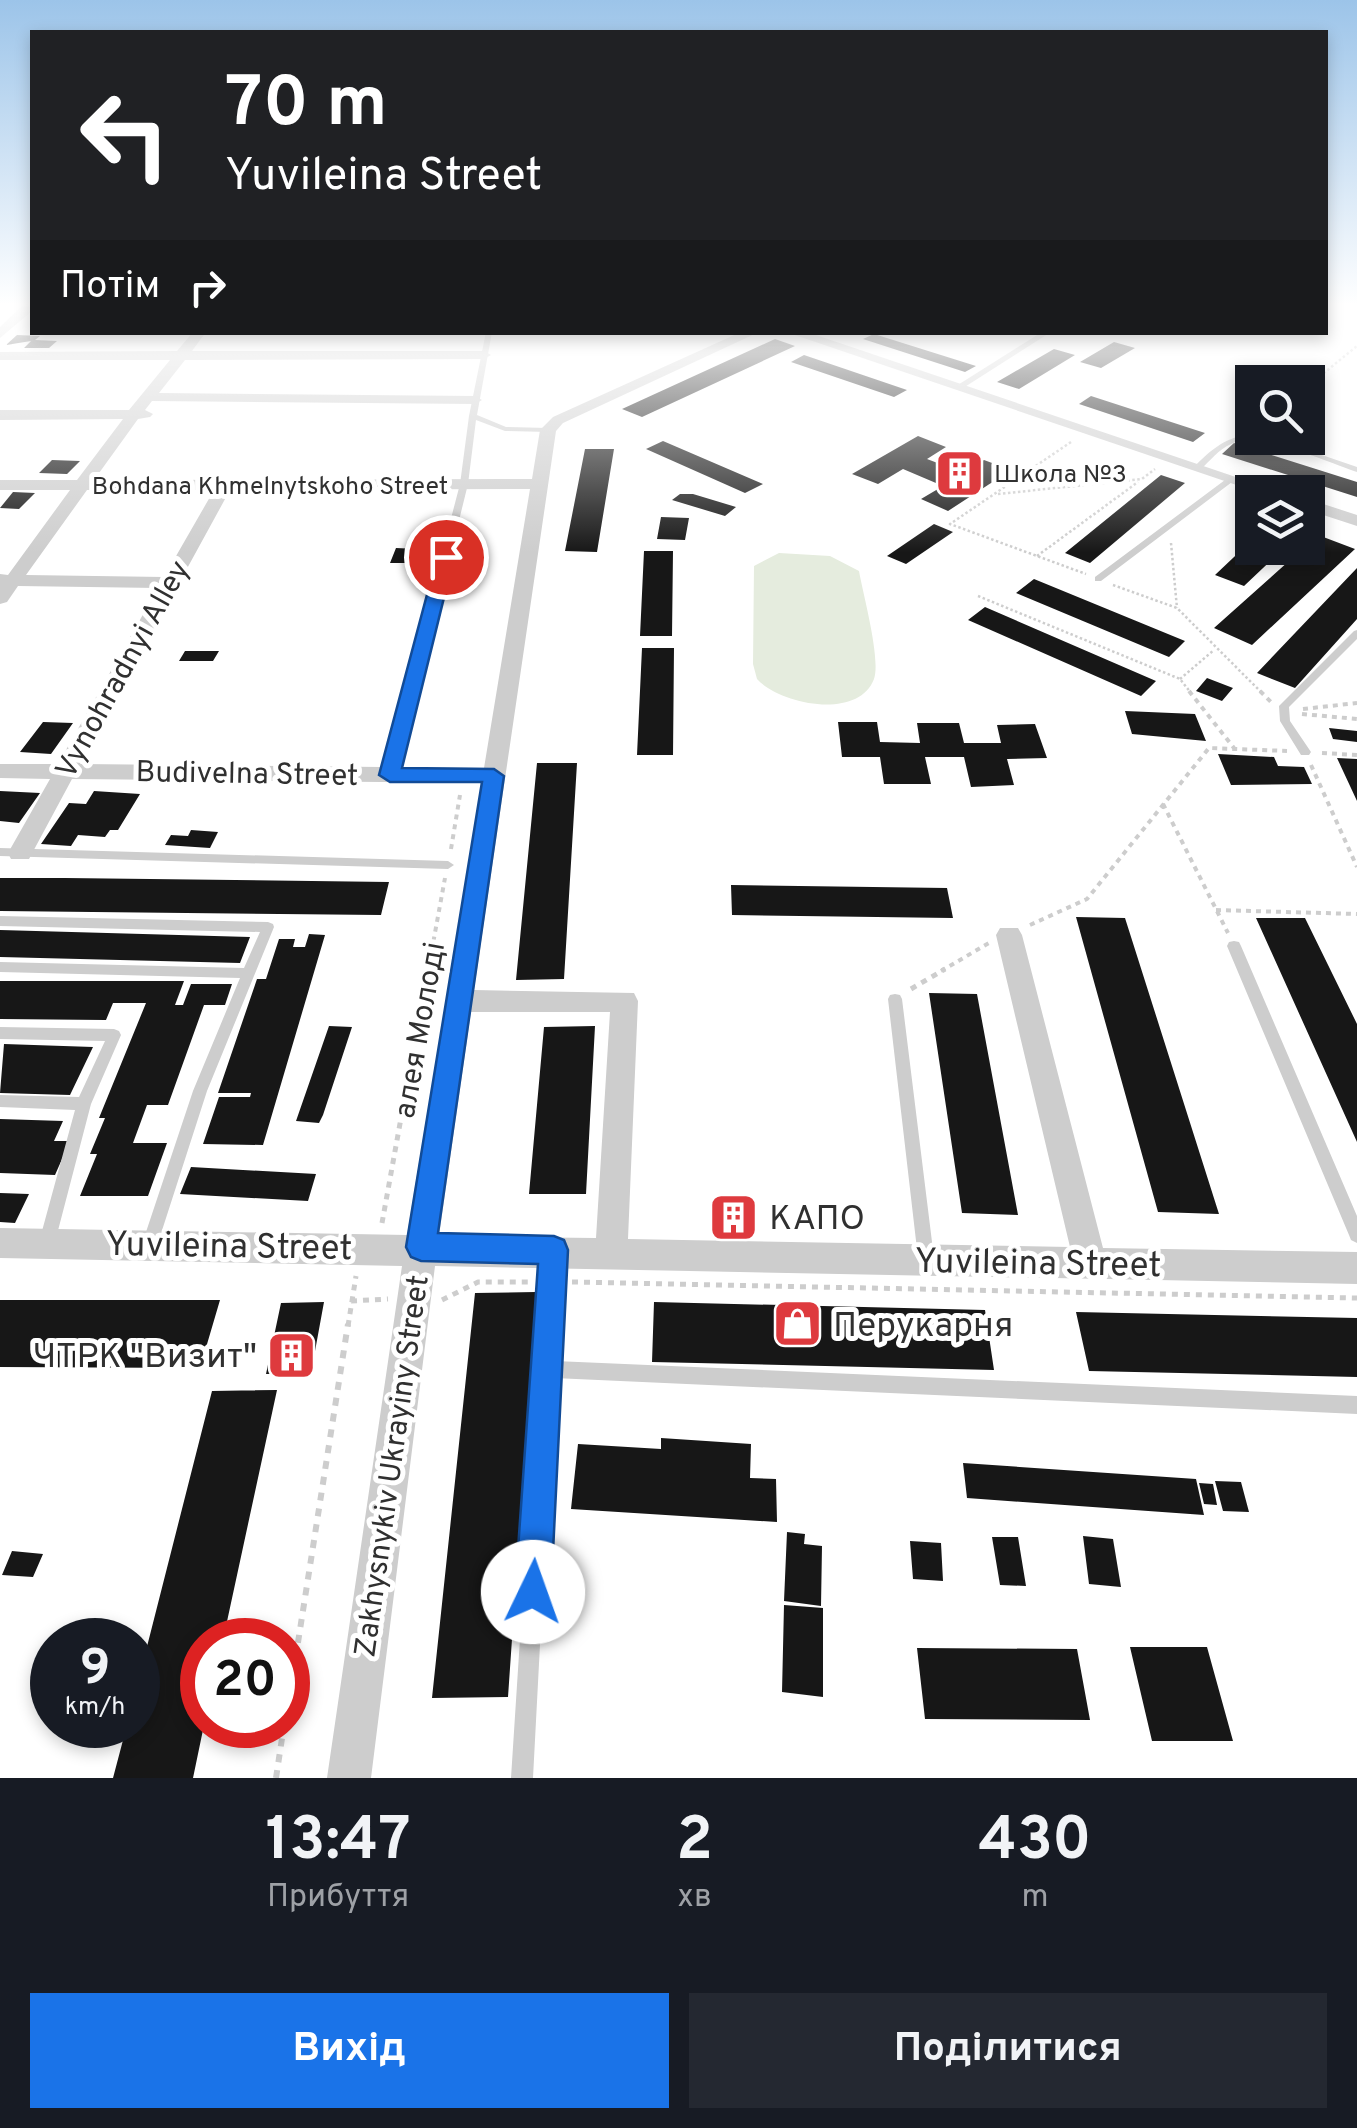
<!DOCTYPE html>
<html lang="uk">
<meta charset="utf-8">
<style>
body{margin:0;font-family:Overpass,sans-serif;background:#242831;color:#f1f3f6;height:100vh;display:flex;flex-direction:column;font-size:38px;white-space:nowrap}
*{box-sizing:border-box;margin:0}
p{font-size:32px;color:#9ea1a6}
.icon{flex:none;width:55px;height:55px;fill:none;stroke:currentColor;stroke-width:2;stroke-linecap:round;stroke-linejoin:round}
.map{position:relative;height:1778px;overflow:hidden}
.sheet{display:flex;flex-direction:column;background:#171b24;flex:1}
.sheet>*{flex:none}
.banner{position:absolute;left:30px;top:30px;width:1298px;height:305px;border-radius:0px;box-shadow:0 5px 15px #0003;background:#202124;color:#fff;overflow:hidden}
.controls{position:absolute;left:1235px;top:365px;display:grid;gap:20px}
.controls a{display:grid;place-items:center;width:90px;height:90px;border-radius:0px;background:#171b24;box-shadow:0 5px 15px #0003;font-size:50px}
.speed{position:absolute;left:30px;top:1618px;display:flex;gap:20px;font-size:50px;font-weight:700;text-align:center}
.speed>*{display:grid;place-content:center;width:130px;height:130px;border-radius:50%;background:#171b24;box-shadow:0 5px 15px #0003;line-height:1}
.speed small{font-size:25px;font-weight:400}
.speed .limit{border:15px solid #d22;background:#fff;color:#111}
.pin{position:absolute;display:grid;place-items:center;width:85px;height:85px;color:#fff;margin:-42px;border:5px solid #fff;border-radius:50%;box-shadow:0 2px 10px #0007}
.me{position:absolute;width:110px;margin:-55px;rotate:3deg;stroke-linejoin:round;filter:drop-shadow(0 0 8px #0008)}
.turn{display:flex;align-items:center;gap:35px;height:210px;padding:0 30px;font-size:45px}
.turn .icon{width:130px;height:130px;stroke-width:2.5}
.turn b{display:block;font-size:70px;line-height:85px}
.then{display:flex;align-items:center;height:95px;padding:0 30px;background:#0003;gap:20px;font-size:38px}
.eta{display:flex;justify-content:space-evenly;align-items:center;height:170px;text-align:center}
.eta b{font-size:60px;font-weight:700;line-height:70px}
.button{display:flex;gap:20px;margin-top:auto;padding:20px 30px}
.button a{flex:1;height:115px;border-radius:0px;background:#1a73e8;color:#fff;font-size:40px;font-weight:700;line-height:115px;text-align:center}
.button a+a{background:#242831;color:#f1f3f6}
.map>svg:first-child{display:block}
.green{fill:#e5ecde}
.building{fill:#171717}
.lines{fill:none;stroke-linecap:round;stroke-linejoin:round}
.path-far3{stroke:#cdcdcd;stroke-width:2.5;stroke-dasharray:2.5 2.5;stroke-linecap:butt}
.path-far2{stroke:#cdcdcd;stroke-width:4;stroke-dasharray:5 5;stroke-linecap:butt}
.path-far1{stroke:#cdcdcd;stroke-width:5;stroke-dasharray:6 6;stroke-linecap:butt}
.path{stroke:#cdcdcd;stroke-width:6;stroke-dasharray:8 8;stroke-linecap:butt}
.lane{fill:#cdcdcd;fill-rule:evenodd}
.street{fill:#cdcdcd;fill-rule:evenodd}
.route{fill:#1a73e8;stroke:#114b97;stroke-width:2.5}
.labels{text-anchor:middle;stroke-width:10;stroke-linejoin:round;paint-order:stroke}
.far-poi-label{font-size:25px;fill:#303030;stroke:#fff;text-anchor:start}
.far-street-label{font-size:25px;fill:#303030;stroke:#fff}
.street-label{font-size:30px;fill:#303030;stroke:#fff}
.near-poi-label{font-size:35px;fill:#303030;stroke:#fff;text-anchor:start}
.near-street-label{font-size:35px;fill:#303030;stroke:#fff}
</style>
<div class="map">
<svg width="1357" height="1778" viewBox="0 0 1357 1778">
<rect width="100%" height="100%" fill="#fff"/>
<path class="green" d="M779 553 830 556 859 571C863 594 881 659 874 679 858 721 779 704 757 679L753 664 754 566Z"/>
<path class="building" d="M874 334 976 366 965 372 863 339Z
M17 335 40 336 35 340 57 341 49 348H24L31 341 6 345Z
M775 339 795 346 642 417 622 409Z
M1114 342 1135 348 1101 368 1080 362Z
M1054 349 1075 355 1019 389 997 382Z
M804 355 907 390 894 397 791 362Z
M1091 396 1205 433 1193 442 1079 404Z
M918 436 946 447 927 459 964 473 984 460 1011 470 948 511 921 499 943 486 903 469 878 484 852 474Z
M663 441 763 484 745 493 646 449Z
M1234 443 1357 482V497L1222 454Z
M585 449H614L597 552 565 551Z
M52 460 80 461 67 474 39 473Z
M1161 475 1185 483 1090 563 1065 553Z
M13 492 35 493 19 509 0 508Z
M680 494H693L736 507 725 516 672 500Z
M661 517 689 518 685 540 657 539Z
M934 524 953 532 906 564 887 556Z
M1318 535 1355 549 1252 645 1214 628Z
M1252 540V548H1284L1244 586 1215 575Z
M396 548 418 549 413 563H390Z
M644 551H673L672 636H640Z
M1357 568V619L1295 688 1257 673Z
M1034 579 1185 641 1169 657 1016 593Z
M985 607 1156 681 1141 696 968 620Z
M642 648H674L673 755H637Z
M185 651H219L213 661H179Z
M1207 678 1233 688 1222 701 1196 691Z
M1125 711 1195 714 1206 741 1132 734Z
M43 722 73 723 51 754 20 752Z
M838 722H877L880 742 920 743 917 723H959L964 743H1001L997 725 1035 724 1047 758 1007 759 1014 785 971 787 964 757H925L931 784H884L880 757H842Z
M1329 728 1357 731V742L1333 739Z
M1218 754 1274 757 1278 766 1304 767 1312 784 1231 785Z
M1337 758 1357 759V801Z
M537 763H577L564 979 516 980Z
M0 791 40 793 19 823 0 821Z
M94 791 140 794 118 830H110L105 837 78 835 71 846 41 844 69 803 86 804Z
M191 830 218 832 210 848 165 845 171 835 188 836Z
M0 878H65L389 882 381 915 0 911Z
M731 885 947 888 953 918 732 915Z
M1076 917 1125 918 1219 1214 1158 1212Z
M1256 918H1305L1357 1024V1142Z
M0 930 250 937 240 963 0 957Z
M309 934 325 935 263 1145 203 1144 219 1097H250L251 1093H218L257 979H266L279 939H295L293 947H305Z
M0 981H184L175 1005H183L191 984H232L225 1005H204L168 1105H147L133 1143H167L148 1196H80L97 1154H90L105 1118H99L146 1003H113L106 1020 0 1019Z
M929 993 977 994 1018 1215 962 1213Z
M329 1026 352 1027 323 1115 319 1123 296 1121Z
M595 1026 586 1194H529L544 1027Z
M4 1044 93 1047 70 1095 0 1093Z
M0 1119 63 1121 54 1141H70L55 1175 0 1173Z
M191 1167 316 1174 308 1201 180 1194Z
M0 1193 29 1194 15 1223 0 1222Z
M715 1206 752 1207 753 1228 715 1226Z
M536 1292 508 1697 432 1698 475 1293Z
M0 1300H220L200 1368 0 1367Z
M324 1302 311 1373 266 1374 281 1303Z
M654 1302 985 1310 994 1370 652 1362Z
M1076 1312 1357 1318V1377L1089 1371Z
M277 1390 223 1640H202L204 1725 193 1778H113L127 1725H138V1682L212 1391Z
M661 1438 751 1444 750 1478 776 1479 777 1522 571 1509 578 1444 661 1449Z
M963 1463 1196 1479 1204 1515 967 1498Z
M1215 1481 1241 1482 1249 1512 1223 1511Z
M1199 1483 1213 1484 1217 1505 1204 1504Z
M787 1532 805 1534 804 1544 822 1546 821 1606 784 1601Z
M1083 1536 1113 1539 1121 1587 1089 1584Z
M992 1537H1018L1026 1586 1000 1585Z
M910 1541 941 1543 943 1581 913 1579Z
M12 1551 43 1554 33 1577 2 1575Z
M784 1605 823 1608V1697L782 1692Z
M1130 1647H1207L1233 1741H1152Z
M917 1648 1077 1649 1090 1720 925 1719Z"/>
<g class="lines">
<path class="path-far3" d="M1308 386 1357 346
M1071 442 950 524 1086 574
M1286 482 1306 489
M998 494 1142 479 1155 469
M1171 543 1177 608
M1037 556 1138 482
M1113 585 1177 608 1262 693
M978 596 1180 679 1191 693
M1180 679 1214 650"/>
<path class="path-far2" d="M1189 691 1234 748
M1260 691 1271 702
M1303 709 1357 703
M1302 714 1357 719
M1322 753 1357 755
M1311 765 1357 867
M1163 804 1228 933
M451 849 460 795
M1216 910 1357 914
M1030 925 1087 899 1209 748 1287 751
M428 971 445 878
M941 971 989 943"/>
<path class="path-far1" d="M911 989 945 969
M382 1223 428 969
M572 1282 1357 1298
M442 1300 478 1282H532
M351 1301 388 1299
M348 1326 356 1276"/>
<path class="path" d="M288 1706 348 1324
M276 1778 284 1725"/>
<path class="lane" d="M486 332H492L477 415 506 427 548 428 552 430 548 432 505 431 476 420 468 484 396 775 390 779 384 775 460 484 469 416Z
M1042 332H1051L960 390 953 388Z
M1247 435 1281 441 1357 467V472C1328 463 1259 430 1231 444 1219 449 1210 461 1200 470L1193 468C1209 452 1223 438 1247 435Z
M1229 477 1236 479 1101 581H1095V577Z
M1357 630V639L1289 707 1290 721 1311 752 1309 755H1301L1280 721 1279 706 1354 631Z
M0 848 448 861 454 865 448 869 0 856Z
M0 916 268 922 273 924 274 927 207 1091 156 1249 150 1252 144 1249 142 1244 193 1091 240 978 0 972V962L244 968 260 932 0 926Z
M1234 941 1239 942 1241 946 1357 1216V1243L1351 1240 1349 1235 1227 946 1229 942Z
M895 994 900 995 902 999 934 1258 932 1264 926 1266 920 1264 918 1258 888 999 890 995Z
M0 1027 114 1029 119 1031 121 1035 91 1104 55 1242 53 1247 47 1250 41 1247 39 1242 75 1110 0 1107V1095L79 1097 105 1041 0 1039Z
M553 1243 559 1246 561 1251 555 1361 1357 1396V1414L554 1378 533 1778H511L545 1251 547 1246Z"/>
<path class="street" d="M24 304H32V311L0 338V327Z
M193 332H206L192 351H484L491 355 484 359 185 360 159 393 475 396 482 400 475 404 152 401 145 410 153 414 150 417 138 419 94 480 532 479 540 430 553 417 741 332H759L563 423 556 431 474 990 634 993 638 1001 628 1239 1070 1247 996 935 1000 928H1018L1022 935 1103 1248 1357 1252V1284L435 1266 371 1778H327L402 1266 0 1258V1228L407 1235 482 783 72 779 29 859H11L8 853 50 779 0 778V764H58L158 588 18 586 7 602 0 604V574L8 575 70 490H0V480H77L123 419 0 420V410H129L170 360H0V352L177 351ZM530 489 484 768 80 764 230 490ZM87 490H214L164 577 26 575ZM471 1012H610L596 1238 439 1236Z
M786 332H807L1280 492H1257Z
M1308 499 1357 515V526L1308 510Z"/>
</g>
<linearGradient id="sky" x2="0" y2="1"><stop stop-color="#9cc4e9"/><stop offset="0.55" stop-color="#fff"/><stop offset="1" stop-color="#fff" stop-opacity="0"/></linearGradient>
<rect width="1357" height="553" fill="url(#sky)"/>
<path class="route" d="M446 552 454 557 402 768 494 769 504 776 438 1233 554 1236 564 1240 568 1250 551 1592 546 1605 533 1610 520 1605 515 1592 538 1264 421 1261 411 1257 406 1247 482 782H390L379 775 437 557Z"/>
<defs>
<symbol id="building-square" viewBox="-11 -11 22 22"><rect x="-9" y="-9" width="18" height="18" rx="4" fill="#de3a3e" stroke="#fff"/><path d="M-4-6H4V6H1V3H-1V6H-4ZM-2.5-4.3h1.7v1.8h-1.7ZM.8-4.3h1.7v1.8H.8ZM-2.5-1h1.7V.8h-1.7ZM.8-1h1.7V.8H.8Z" fill="#fff"/></symbol>
<symbol id="shop-square" viewBox="-11 -11 22 22"><rect x="-9" y="-9" width="18" height="18" rx="4" fill="#de3a3e" stroke="#fff"/><path d="M-5-2.5h2.3a2.7 3.5 0 0 1 5.4 0H5L5.5 6h-11ZM-1.5-2.5h3a1.5 2.3 0 0 0-3 0Z" fill="#fff"/></symbol>
</defs>
<g fill-rule="evenodd">
<use href="#building-square" x="932" y="446" width="55" height="55"/>
<use href="#building-square" x="706" y="1190" width="55" height="55"/>
<use href="#shop-square" x="770" y="1296" width="55" height="55"/>
<use href="#building-square" x="264" y="1328" width="55" height="55"/>
</g>
<g class="labels">
<g class="far-poi-label">
<text x="994" y="482">Школа №3</text>
</g>
<g class="far-street-label">
<text x="270" y="494">Bohdana Khmelnytskoho Street</text>
</g>
<g class="street-label">
<text transform="translate(122 669) rotate(-61)" y="10">Vynohradnyi Alley</text>
<text transform="translate(247 773) rotate(1)" y="10">Budivelna Street</text>
<text transform="translate(419 1030) rotate(-80)" y="10">алея Молоді</text>
<text transform="translate(391 1466) rotate(-82)" y="10">Zakhysnykiv Ukrayiny Street</text>
</g>
<g class="near-poi-label">
<text x="769" y="1229">КАПО</text>
<text x="833" y="1336">Перукарня</text>
<text x="257" y="1367" text-anchor="end">ЧТРК "Визит"</text>
</g>
<g class="near-street-label">
<text transform="translate(229 1245) rotate(1)" y="12">Yuvileina Street</text>
<text transform="translate(1038 1262) rotate(1)" y="12">Yuvileina Street</text>
</g>
</g>
</svg>
<div class="controls">
<a><svg class="icon" aria-label="search" viewBox="0 0 24 24"><circle cx="10" cy="10" r="6"/><path d="M15 15l6 6"/></svg></a>
<a><svg class="icon" aria-label="layers" viewBox="0 0 24 24"><path d="M12 4l9 5-9 5-9-5zM3 14l9 5 9-5"/></svg></a>
</div>
<div class="speed"><div>9<small>km/h</small></div><div class="limit">20</div></div>
<div class="pin" style="left:446px;top:557px;background:#d93025"><svg class="icon" aria-label="arrive" viewBox="0 0 24 24"><path d="M6 21V4h12l-3 4 3 4H6"/></svg></div>
<svg class="me" style="left:533px;top:1592px" viewBox="-20 -20 40 40"><circle r="19" fill="#fff"/><path d="M0-13L10 11 0 6-10 11z" fill="#1a73e8"/></svg>
<div class="banner">
<div class="turn"><svg class="icon" aria-label="left" viewBox="0 0 24 24"><path d="M17 20v-9H6M10 6l-5 5 5 5"/></svg><div><b>70 m</b>Yuvileina Street</div></div>
<div class="then">Потім<svg class="icon" aria-label="right" viewBox="0 0 24 24"><path d="M7 20v-9h11M14 6l5 5-5 5"/></svg></div>
</div>
</div>
<section class="sheet">
<div class="eta">
<div><b>13:47</b><p>Прибуття</p></div>
<div><b>2</b><p>хв</p></div>
<div><b>430</b><p>m</p></div>
</div>
<div class="button"><a>Вихід</a><a>Поділитися</a></div>
</section>
